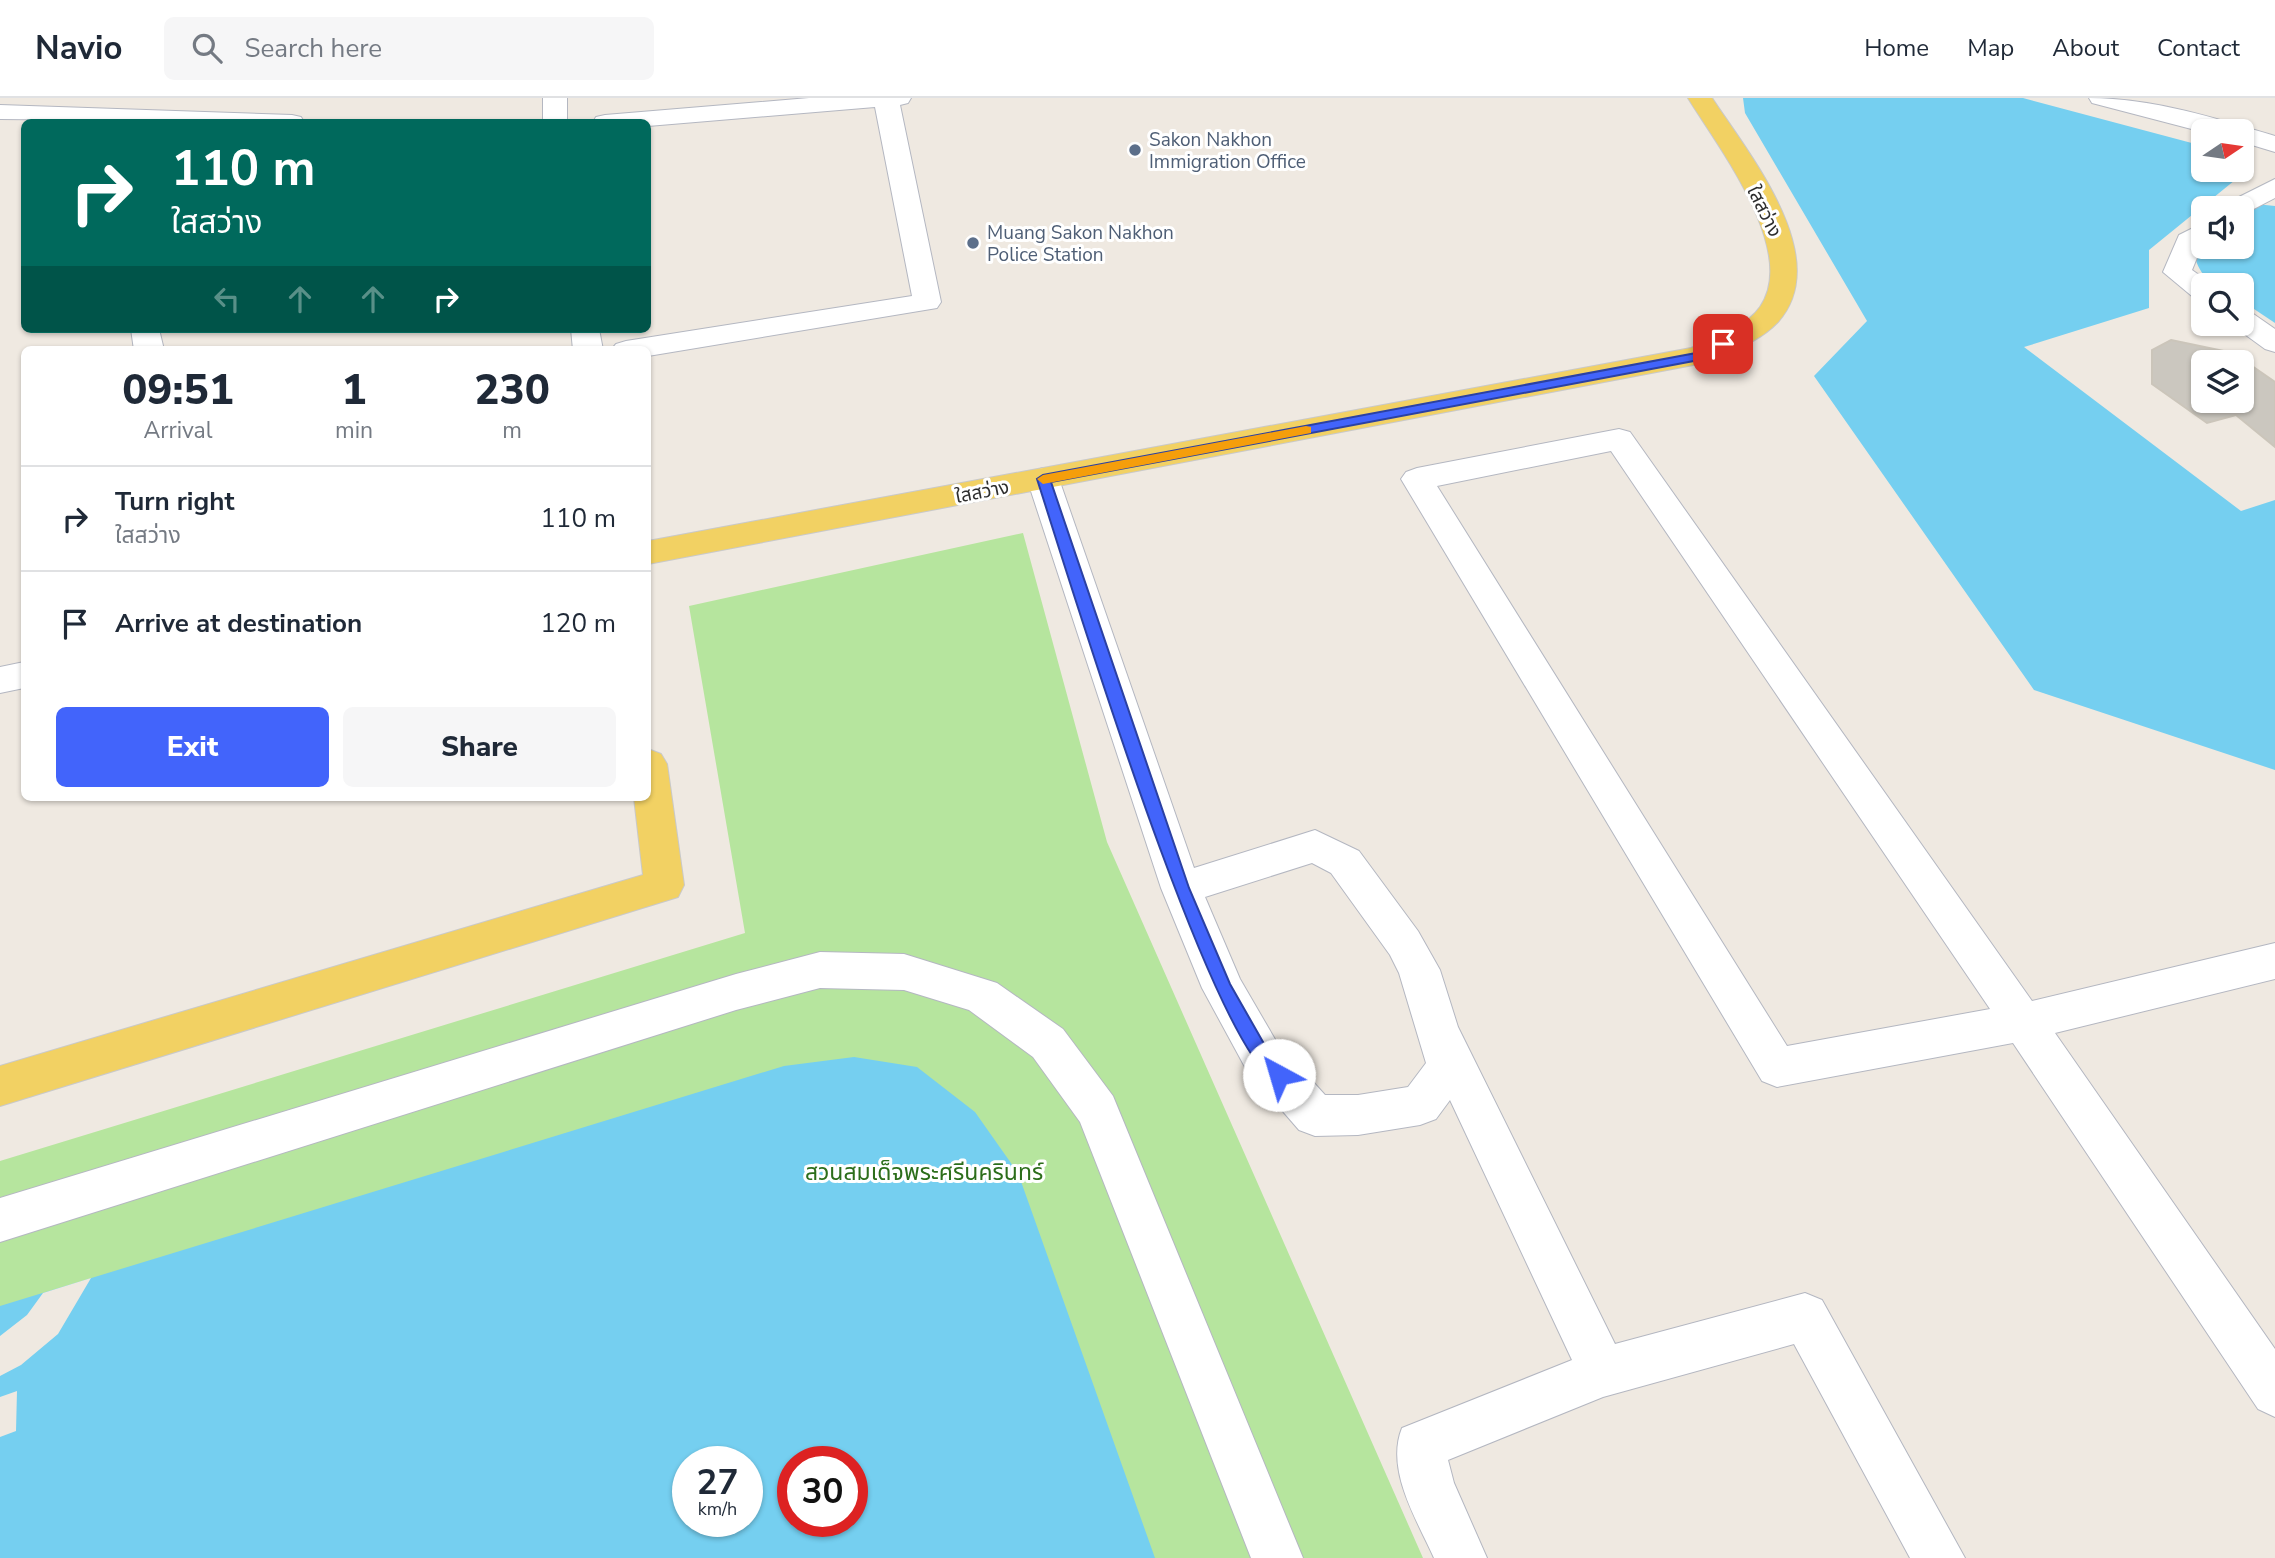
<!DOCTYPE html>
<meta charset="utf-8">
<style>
body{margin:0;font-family:"Nunito Sans","Noto Sans Thai",sans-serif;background:#f6f6f7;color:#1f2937;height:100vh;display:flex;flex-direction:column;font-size:26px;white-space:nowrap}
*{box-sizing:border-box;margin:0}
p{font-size:23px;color:#747a83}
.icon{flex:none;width:38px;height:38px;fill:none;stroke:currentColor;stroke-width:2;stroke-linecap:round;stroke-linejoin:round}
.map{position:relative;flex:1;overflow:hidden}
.side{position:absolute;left:21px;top:248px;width:630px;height:455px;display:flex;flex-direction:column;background:#fff;border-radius:10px;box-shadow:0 2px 5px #0004}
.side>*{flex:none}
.guide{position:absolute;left:21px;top:21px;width:630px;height:214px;border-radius:10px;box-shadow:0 2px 5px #0004;background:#00695c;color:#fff;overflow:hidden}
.needle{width:46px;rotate:77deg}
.controls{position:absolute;left:2191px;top:21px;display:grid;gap:14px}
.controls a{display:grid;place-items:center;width:63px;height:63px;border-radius:10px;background:#fff;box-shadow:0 2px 5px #0004;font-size:35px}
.speed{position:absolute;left:672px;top:1348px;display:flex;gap:14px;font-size:35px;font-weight:700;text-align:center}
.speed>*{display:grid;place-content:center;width:91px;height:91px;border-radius:50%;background:#fff;box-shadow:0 2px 5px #0004;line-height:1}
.speed small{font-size:18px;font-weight:400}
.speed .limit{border:10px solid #d22;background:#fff;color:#111}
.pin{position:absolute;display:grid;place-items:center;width:60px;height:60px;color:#fff;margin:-30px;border-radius:14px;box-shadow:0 4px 10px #0006}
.me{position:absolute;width:77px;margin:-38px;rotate:321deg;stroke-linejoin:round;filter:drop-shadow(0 0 5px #0008)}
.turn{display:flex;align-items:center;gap:24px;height:147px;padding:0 35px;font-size:32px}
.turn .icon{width:91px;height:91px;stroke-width:2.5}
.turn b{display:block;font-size:49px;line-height:60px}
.lanes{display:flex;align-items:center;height:66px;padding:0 35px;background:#0003;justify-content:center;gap:35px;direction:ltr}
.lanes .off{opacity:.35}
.eta{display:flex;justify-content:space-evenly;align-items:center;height:119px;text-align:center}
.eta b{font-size:42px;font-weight:800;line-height:49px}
.primary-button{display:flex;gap:14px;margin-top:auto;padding:14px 35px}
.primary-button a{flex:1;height:80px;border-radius:10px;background:#4264fb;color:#fff;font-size:28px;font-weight:800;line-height:80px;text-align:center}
.primary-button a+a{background:#f6f6f7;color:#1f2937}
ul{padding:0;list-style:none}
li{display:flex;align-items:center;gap:21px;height:105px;padding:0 35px;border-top:2px solid #e0e1e3}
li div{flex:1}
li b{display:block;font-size:26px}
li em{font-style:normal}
header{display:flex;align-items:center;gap:42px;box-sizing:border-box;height:98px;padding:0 35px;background:#fff;border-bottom:2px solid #e0e1e3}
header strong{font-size:33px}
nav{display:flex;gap:38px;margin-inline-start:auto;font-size:24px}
.search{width:490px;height:63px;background:#f6f6f7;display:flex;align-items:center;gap:18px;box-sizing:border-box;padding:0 24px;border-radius:10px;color:#747a83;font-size:26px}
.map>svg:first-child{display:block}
.green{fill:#b6e59e;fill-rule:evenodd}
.water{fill:#75cff0;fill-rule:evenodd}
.pier{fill:#efe9e1}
.building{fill:#cbc7bf;stroke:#cbc5ba;stroke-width:2;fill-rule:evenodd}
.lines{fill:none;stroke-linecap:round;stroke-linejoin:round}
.minor-casing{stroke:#b4b7c1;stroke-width:2}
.major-casing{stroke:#c9c9c9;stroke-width:2}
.minor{fill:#fff;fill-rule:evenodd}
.major{fill:#f2d163;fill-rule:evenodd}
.route{fill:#4264fb;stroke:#2b41a3;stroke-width:2}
.slow{fill:#f59e0b}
.service-dot{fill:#5c6f8a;stroke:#fff;stroke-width:2.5}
.labels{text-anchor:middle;stroke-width:6;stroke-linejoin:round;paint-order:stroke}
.far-service-label{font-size:19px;fill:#4e5e75;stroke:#fff;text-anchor:start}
.far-street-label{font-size:19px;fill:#2e2e2e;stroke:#fff}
.park-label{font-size:23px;fill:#2c6e1b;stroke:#fff}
</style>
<header>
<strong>Navio</strong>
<div class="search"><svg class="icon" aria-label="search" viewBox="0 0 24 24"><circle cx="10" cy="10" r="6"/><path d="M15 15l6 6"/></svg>Search here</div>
<nav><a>Home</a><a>Map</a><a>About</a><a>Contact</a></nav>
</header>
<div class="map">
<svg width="2275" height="1460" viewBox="0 0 2275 1460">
<rect width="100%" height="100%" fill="#efe9e1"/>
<path class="green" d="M1023 435 1107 744 1423 1460H0V1063L745 835 689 508ZM688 1363H747V1423H688ZM793 1363H852V1423H793Z"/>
<path class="water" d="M1743 0H2023L2203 48V72H2234L2240 78 2149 152V210L2024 249 2241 413 2275 402V672L2034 592 1814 278 1867 223 1745 15Z
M2246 105 2275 108V225L2242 203V187C2202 187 2201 178 2189 143L2203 133V149H2242V110H2238Z
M854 959 917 969 975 1014 1018 1075 1155 1460H0V1208L784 968ZM688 1363H747V1423H688ZM793 1363H852V1423H793Z"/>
<path class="pier" d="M91 1180 58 1236 21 1267 0 1278V1238L27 1217 43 1195Z
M17 1293 16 1333 0 1339V1299Z"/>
<path class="building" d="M2171 242 2233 255 2275 284V349L2236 317 2207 325 2152 286V252ZM2203 264H2242V303H2203Z"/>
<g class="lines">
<defs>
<path id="minor" d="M543 0H567V24H543Z
M809 0H911L908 5 900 7 941 204 937 210 648 258V252H611L616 246 626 243 912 198 875 9 648 28V24H593L596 19 605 17Z
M2089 0C2152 0 2215 20 2275 38V54L2242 44V33L2203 34 2092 5Z
M0 7 292 17 301 19 304 24 0 21Z
M2275 81V100L2242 117V110H2225L2229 104Z
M2203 125V145L2192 172 2213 187H2203V201L2193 199 2163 174 2179 137Z
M2242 212 2252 215 2275 231V254L2265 251 2232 227 2242 226Z
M131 231H159L164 252H134Z
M571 231H599L603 252H573Z
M1619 331 1630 334 2032 903 2275 845V881L2055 935 2275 1251V1319L2258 1311 2013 945 1777 989 1762 983 1401 381 1406 374 1417 370ZM1611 353 1990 911 1787 948 1437 388Z
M1043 370 1054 374 1059 381 1194 770 1315 732 1359 753 1418 833 1440 872 1458 929 1615 1246 1805 1195 1822 1202 1965 1460H1910L1794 1246 1603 1299 1448 1362 1454 1385 1487 1460H1434C1417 1422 1385 1372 1402 1330L1572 1262 1450 1002 1436 1021 1420 1027 1358 1037 1315 1038 1299 1032 1246 971 1202 890 1161 790 1027 381 1032 374ZM1312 765 1331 775 1390 857 1399 875 1426 965 1408 989 1358 997H1325L1276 943 1240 881 1205 799Z
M24 564V590L0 595V569Z
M820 854 904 856 997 885 1063 931 1113 998 1303 1460H1251L1080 1024 1033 959 969 912 904 892 820 890 736 912 0 1144V1100L736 876Z"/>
<path id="major" d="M1688 0H1712C1748 55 1835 160 1778 224 1760 243 1733 253 1709 264L648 466V443L1691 250C1714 240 1745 230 1760 209 1799 153 1717 47 1688 0Z
M648 651 661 656 667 666 684 787 678 799 0 1008V968L643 777 634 700H648Z"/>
</defs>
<use href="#minor" class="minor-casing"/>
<use href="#major" class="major-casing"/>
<use href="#minor" class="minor"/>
<use href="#major" class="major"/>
</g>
<path class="route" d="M1719 244 1729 246 1699 262 1051 384 1189 790 1230 886 1267 951 1288 977 1285 983 1279 985C1214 961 1066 470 1037 381L1043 377 1696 255Z"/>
<path class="slow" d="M1306 328 1311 329V335L1043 386 1037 381 1043 377Z"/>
<g class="service-dot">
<circle cx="1135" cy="52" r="7"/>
<circle cx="973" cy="145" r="7"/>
</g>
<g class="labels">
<g class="far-service-label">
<text x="1149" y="48">Sakon Nakhon<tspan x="1149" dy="22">Immigration Office</tspan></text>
<text x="987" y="141">Muang Sakon Nakhon<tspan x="987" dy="22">Police Station</tspan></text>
</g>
<g class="far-street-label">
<text transform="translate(1765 113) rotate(64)" y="7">ใสสว่าง</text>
<text transform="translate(982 393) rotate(-11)" y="7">ใสสว่าง</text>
</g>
<g class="park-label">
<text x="924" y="1082">สวนสมเด็จพระศรีนครินทร์</text>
</g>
</g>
</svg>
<div class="controls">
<a><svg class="needle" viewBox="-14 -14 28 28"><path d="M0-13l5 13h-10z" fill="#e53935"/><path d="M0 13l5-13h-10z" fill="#747a83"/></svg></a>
<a><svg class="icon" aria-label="sound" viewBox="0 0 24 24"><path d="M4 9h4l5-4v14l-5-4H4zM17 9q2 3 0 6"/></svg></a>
<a><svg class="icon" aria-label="search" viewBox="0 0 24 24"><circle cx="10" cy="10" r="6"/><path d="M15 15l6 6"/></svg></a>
<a><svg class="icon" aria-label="layers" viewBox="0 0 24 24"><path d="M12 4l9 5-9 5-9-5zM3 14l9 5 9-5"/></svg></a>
</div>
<div class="speed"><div>27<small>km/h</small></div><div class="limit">30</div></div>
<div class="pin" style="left:1723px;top:246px;background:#d93025"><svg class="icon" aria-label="arrive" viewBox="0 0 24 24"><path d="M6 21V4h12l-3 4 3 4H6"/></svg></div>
<svg class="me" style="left:1279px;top:977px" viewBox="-20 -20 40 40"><circle r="19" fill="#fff"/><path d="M0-13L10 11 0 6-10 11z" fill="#4264fb"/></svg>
<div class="guide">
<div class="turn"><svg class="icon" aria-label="right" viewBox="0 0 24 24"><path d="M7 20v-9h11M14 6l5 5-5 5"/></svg><div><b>110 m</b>ใสสว่าง</div></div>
<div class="lanes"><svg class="icon off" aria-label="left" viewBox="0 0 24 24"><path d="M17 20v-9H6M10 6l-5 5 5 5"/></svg><svg class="icon off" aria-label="ahead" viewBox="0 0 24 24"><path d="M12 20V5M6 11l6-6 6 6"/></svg><svg class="icon off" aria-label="ahead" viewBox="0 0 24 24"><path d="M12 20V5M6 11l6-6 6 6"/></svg><svg class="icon" aria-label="right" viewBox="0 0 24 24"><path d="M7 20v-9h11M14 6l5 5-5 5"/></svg></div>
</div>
<section class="side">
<div class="eta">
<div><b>09:51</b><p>Arrival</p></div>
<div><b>1</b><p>min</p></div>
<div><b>230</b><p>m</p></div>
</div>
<ul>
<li><svg class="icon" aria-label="right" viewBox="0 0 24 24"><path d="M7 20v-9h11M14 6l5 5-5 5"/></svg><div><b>Turn right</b><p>ใสสว่าง</p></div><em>110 m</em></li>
<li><svg class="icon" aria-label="arrive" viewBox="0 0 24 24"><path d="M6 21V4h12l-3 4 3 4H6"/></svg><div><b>Arrive at destination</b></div><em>120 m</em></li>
</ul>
<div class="primary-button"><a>Exit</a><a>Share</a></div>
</section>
</div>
